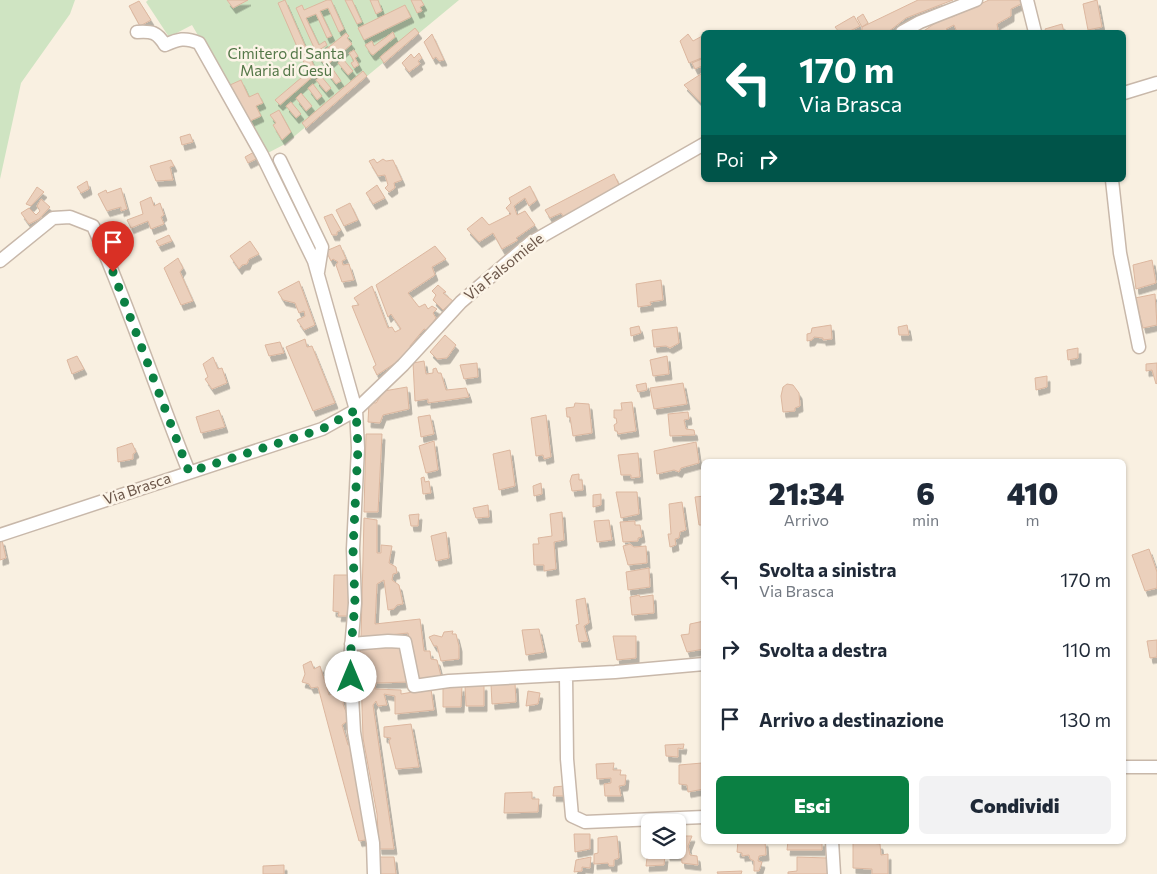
<!DOCTYPE html>
<html lang="it">
<meta charset="utf-8">
<style>
body{margin:0;font-family:Commissioner,sans-serif;background:#f2f2f3;color:#1f2937;height:100vh;display:flex;flex-direction:column;font-size:19px;white-space:nowrap}
*{box-sizing:border-box;margin:0}
p{font-size:16px;color:#747a83}
.icon{flex:none;width:28px;height:28px;fill:none;stroke:currentColor;stroke-width:2;stroke-linecap:round;stroke-linejoin:round}
.map{position:relative;flex:1;overflow:hidden}
.sheet{position:absolute;left:701px;top:459px;width:425px;height:385px;display:flex;flex-direction:column;background:#fff;border-radius:8px;box-shadow:0 1px 4px #0004}
.sheet>*{flex:none}
.top-card{position:absolute;left:701px;top:30px;width:425px;height:152px;border-radius:8px;box-shadow:0 1px 4px #0004;background:#00695c;color:#fff;overflow:hidden}
.buttons{position:absolute;left:641px;top:814px;display:grid;gap:10px}
.buttons a{display:grid;place-items:center;width:45px;height:45px;border-radius:8px;background:#fff;box-shadow:0 1px 4px #0004;font-size:25px}
.pin{position:absolute;display:grid;place-items:center;width:42px;height:42px;color:#fff;margin:-51px -21px;border-radius:50% 50% 50% 0;rotate:-45deg;box-shadow:0 0 5px #0007}
.pin .icon{rotate:45deg}
.me{position:absolute;width:55px;margin:-28px;rotate:0deg;stroke-linejoin:round;filter:drop-shadow(0 0 4px #0008)}
.turn{display:flex;align-items:center;gap:18px;height:105px;padding:0 15px;font-size:22px}
.turn .icon{width:65px;height:65px;stroke-width:2.5}
.turn b{display:block;font-size:35px;line-height:42px}
.then{display:flex;align-items:center;height:48px;padding:0 15px;background:#0003;gap:10px;font-size:19px}
.eta{display:flex;justify-content:space-evenly;align-items:center;height:85px;text-align:center}
.eta b{font-size:30px;font-weight:800;line-height:35px}
.primary-button{display:flex;gap:10px;margin-top:auto;padding:10px 15px}
.primary-button a{flex:1;height:58px;border-radius:8px;background:#0b8043;color:#fff;font-size:20px;font-weight:800;line-height:58px;text-align:center}
.primary-button a+a{background:#f2f2f3;color:#1f2937}
ul{padding:0;list-style:none}
li{display:flex;align-items:center;gap:15px;height:70px;padding:0 15px}
li div{flex:1}
li b{display:block;font-size:19px}
li em{font-style:normal}
.map>svg:first-child{display:block}
.green{fill:#cfe4c2}
.building{fill:#ebd0bc;stroke:#dcb79f;filter:url(#shadow)}
.lines{fill:none;stroke-linecap:round;stroke-linejoin:round}
.minor-casing{stroke:#c8b8aa;stroke-width:15}
.minor{stroke:#fff;stroke-width:12}
.route{stroke:#0b8043;stroke-width:9;stroke-dasharray:0 16.2}
.labels{text-anchor:middle;stroke-width:5;stroke-linejoin:round;paint-order:stroke}
.park-label{font-size:15px;fill:#547748;stroke:#fcf4e7}
.street-label{font-size:15px;fill:#6d584b;stroke:#fcf4e7}
</style>
<div class="map">
<svg width="1157" height="874" viewBox="0 0 1157 874">
<defs>
<filter id="shadow"><feDropShadow dx="3" dy="5.5" stdDeviation="0" flood-color="#0004"/></filter>
</defs>
<rect width="100%" height="100%" fill="#f9f0e1"/>
<path class="green" d="M0 0H75L70 14 21 83 0 179Z
M148 0H227L233 8 248 0H459L285 144 266 154 192 25 169 37 146 2Z"/>
<path class="building" d="M227 0H248L233 8Z
M285 0 317 73 280 105 275 100 308 72 278 3Z
M327 0H331L344 29 339 32 328 8 320 11 332 36 327 38 316 14 306 18 319 45 325 41 327 45 316 52 296 8 302 5 304 10Z
M345 0H352L362 22 357 24Z
M370 0H378L382 11 376 14Z
M411 0H421L424 5 420 7 422 11 417 13Z
M918 0H953L906 18 888 32H858L862 31V27Z
M989 0H1022L1023 3 1011 9V16L997 24 998 30 995 32H957L954 25 946 29 949 32H922L949 14 952 17Z
M1097 0 1102 27 1088 30 1083 4Z
M139 1 151 20 140 26 129 6Z
M405 5 411 17 364 40 358 28Z
M863 14 868 23 862 27 857 18Z
M854 16 860 26 848 32H839L835 27Z
M1062 24 1064 32H1046L1045 29Z
M415 28 419 33 384 63 380 57Z
M393 32 395 37 373 55 371 54 365 45 372 41 374 46Z
M346 33 349 36 347 38 352 44 326 66 318 56Z
M432 34 444 60 439 61 436 57 433 59 424 42Z
M688 34 693 41 704 35V57L689 63 680 41Z
M354 50 358 56 355 58 359 65 354 68 351 63 354 61 349 53Z
M419 53 422 58 418 61 420 64 409 72 402 63 411 54 414 58Z
M704 58V65L695 69 692 63Z
M343 59 353 71 348 75 338 63Z
M332 68 341 81 336 84 327 72Z
M363 71 367 76 306 128 302 123Z
M704 72V106L684 85Z
M321 76 331 88 326 92 316 80Z
M241 80 249 97 258 93 263 103 256 106 261 116 248 122 230 85Z
M313 84 322 96 317 100 308 88Z
M301 93 312 106 306 111 296 98Z
M291 102 301 114 296 118 286 106Z
M279 110 291 132 282 140 273 125 276 123 270 115Z
M190 134 193 142 182 145 180 137Z
M254 152 258 158 248 163 245 157Z
M374 159 377 163 383 159 386 161 393 160 402 180 394 183 395 188 389 192 385 188 388 185 385 175 378 176 369 161Z
M171 160 174 166 170 167 173 180 156 181 150 166Z
M614 174 620 187 564 217 561 213 550 218 545 210Z
M87 181 89 189 81 193 77 187Z
M377 185 385 198 373 204 366 193Z
M530 186 537 200 529 206 525 198 514 206 517 215 525 211 535 225 516 238 518 240 502 249 493 233 479 242 467 229 482 217 489 225 511 214 506 208 511 203 509 198Z
M37 187 44 192 31 206 26 204Z
M121 188 127 209 121 211V207L107 211 98 194 106 190 107 193Z
M151 197 154 206 160 203 164 215 161 217 164 224 151 229 148 221 131 228 127 220 143 214 140 202Z
M41 199 50 207 39 219 29 224 21 213 29 208 36 215 40 211 37 206Z
M350 203 358 220 344 226 336 210Z
M332 214 341 230 337 232V235H332L324 217Z
M169 235 172 241 159 246 156 241Z
M250 241 259 254 249 259 247 264 242 265 239 269 230 256Z
M340 245 346 259 342 261 343 265 349 264 354 280 342 282 336 265 338 262 333 259 331 261 326 251Z
M435 246 446 259 432 267 435 275 408 293 419 307 425 304 428 309 432 306 437 309 433 313 436 318 427 330 424 329 410 346 412 352 377 375 373 367 376 365 352 306 359 305 354 298 372 286 388 328 392 327 395 332 401 329 391 314 388 317 376 285Z
M178 258 183 268 180 272 193 301 181 305 164 268Z
M1152 260 1156 283 1136 289 1133 265Z
M661 280 663 300 650 302 651 305 638 307 636 284Z
M299 281 315 325 304 330 297 320 305 316 304 311 299 313 295 303 283 300 278 292Z
M438 285 446 292 443 293 453 301 443 310 433 300 436 295 432 291Z
M1155 294 1157 325 1143 328 1135 298Z
M831 325 832 339 823 340V338L814 337 812 340 807 341V334L811 333 812 328Z
M907 325 909 335H899L898 327Z
M639 326 641 333 631 336 630 328Z
M677 327 679 343 670 348 666 346 654 347 652 330Z
M445 335 456 345 447 358 437 359 430 352Z
M305 339 307 347 312 346 335 403 313 411 286 347Z
M280 342 284 353 269 356 265 345Z
M1078 348V358L1068 360 1067 350Z
M77 356 84 369 72 374 67 360Z
M667 356 669 374 653 376 650 360Z
M213 357 218 369 222 368 227 383 212 389 205 379 208 377 203 364Z
M424 361 426 374 433 373V369L436 368 438 373H441L446 390 466 388 469 397 428 403V399L415 401 413 363Z
M477 363 478 377 464 379 460 365Z
M1157 363V383L1156 384 1152 370 1146 371V364Z
M1047 376V387L1036 390 1035 378Z
M646 383 647 390 638 392 636 385Z
M683 383 687 404 654 409 650 388Z
M787 384 793 385 799 393 800 406 795 408V411L783 412 781 396 783 387Z
M407 387 409 409 383 415 380 423 368 422 369 402 376 403 384 391Z
M632 402 636 431 618 434 617 431H615L614 425 617 423 616 418H614V410H622L621 403Z
M575 403 589 404 592 433 573 436 570 417H567L566 408 574 407Z
M219 410 225 427 201 433 196 417Z
M688 412 689 419 684 420 686 429 694 430 695 435 670 436 668 414Z
M430 415 434 434 421 437 418 417Z
M546 415 551 457 544 459 543 455 536 456 531 418Z
M366 434H382L378 512H364Z
M434 441 438 470 426 473 419 446Z
M696 442 699 463 681 468 679 472 674 470 657 474 654 451Z
M132 443 136 452 133 454V459L118 462 117 448Z
M510 450 515 486 499 490 493 454Z
M638 453 640 477 631 478V475H621L618 455Z
M579 474V480H582L583 490 572 491 570 481 572 475Z
M424 477 425 482 429 481 431 493 423 494 421 478Z
M541 483 542 494 534 496 533 486Z
M616 492H637L639 514 621 518Z
M601 494V505L593 507V495Z
M704 496V525H699L695 497Z
M682 502 686 530 680 532 679 538 675 539 676 545 670 547 668 534H671L669 504Z
M488 505 489 517 476 518 473 508Z
M562 512 564 540 554 542 556 569 544 571V565H534L533 544H539L538 538 552 536 550 514Z
M419 514 418 526H411L409 515Z
M364 518 377 520V553H381V545L392 546 389 563 396 567 397 573 393 574 392 580 399 585 403 604 397 605 394 609 388 610 384 580 377 584 375 624 420 619 424 651H430L431 659 437 660 441 676 417 680 408 633 361 638Z
M609 520 612 540 597 542 594 521Z
M635 521V525H640L642 537 638 538V541L623 542 620 522Z
M446 532 449 558 436 561 431 536Z
M0 540H2L6 558 0 560Z
M630 544 634 547 646 546 647 563 628 565 623 546Z
M1149 549 1157 572V588L1145 591 1132 555Z
M649 568 650 587 628 590 626 572Z
M334 575H350L349 616H338L339 612 333 611Z
M639 595 640 597 653 595 654 613 632 615 630 597Z
M585 598 589 623 584 626 588 641 579 642 576 625 579 624 576 600Z
M704 621V649L687 652 681 635 689 634 690 624Z
M539 629 544 652 526 655 522 630Z
M453 631 452 634H456L459 646V659L441 661 437 646H434L429 637 434 635 442 637 444 632Z
M613 636H636V658L617 660Z
M1157 640V657L1150 658 1147 641Z
M402 644 409 682 376 683 375 689 401 690V694L431 689 434 710 395 714V696L384 694 387 705 378 706 376 701 373 705 394 849H379L377 814 363 738 360 645Z
M311 661 314 669 320 666 329 695 346 690 343 704 349 720 342 725 348 745H352L371 839 359 841 318 687 311 688 309 684 302 682 305 674 303 665Z
M515 683 516 702 492 704 491 685Z
M484 685V706H466L465 686Z
M462 686 461 707H443V688Z
M528 691 540 693 538 704 526 706Z
M411 724 419 767 396 769 389 741 391 738 384 737V727Z
M684 744 683 749 678 748V757L666 756 665 745Z
M614 763 613 770H621L620 775H626L625 785 619 786 621 796H605L604 784 611 783V778L597 779 596 764Z
M702 763 704 789 688 792 687 785 679 784V765Z
M564 786V796H553L554 787Z
M532 792V799H539L538 812 504 813 505 793Z
M574 834H590V849L575 852Z
M617 836 619 858 614 860V866H609L608 863 594 864V854L598 853V838Z
M678 836H692L688 846 690 855 697 856 698 865 682 863 681 855H667V850H678Z
M738 841H765L766 855 759 856 758 861 762 862 759 871H754V861L750 859 749 855 742 856V853L737 852Z
M788 841H822V850H787Z
M853 841 880 844 881 855 888 854V874H872V869L853 868Z
M665 856 664 865 646 866 647 858Z
M378 857H394L396 874H379Z
M591 857 590 868 582 867V871L574 872 576 860Z
M797 857 828 858 829 874H788V872L797 871Z
M284 865V874H263V866Z
M742 871 741 874H718L717 872Z"/>
<g class="lines">
<defs>
<path id="minor" d="M1027 0 1035 32
M137 32C152 31 157 32 165 45 178 39 185 37 199 43L262 155 314 261 356 410 358 448 353 549 355 603 350 660 354 732 373 843 374 874
M902 32 920 22 976 0
M1124 93 1157 83
M280 160 322 247 318 272
M1112 180 1120 253 1139 347
M0 261 53 218 70 217 93 226C129 306 156 390 189 472
M0 535 322 429 356 410 403 365 461 302 530 243 704 144
M351 644 388 641 405 642 414 686 449 681 615 672 704 664
M566 675 567 759 572 816 585 822 704 817
M1124 767H1157
M832 841 834 874"/>
</defs>
<use href="#minor" class="minor-casing"/>
<use href="#minor" class="minor"/>
</g>
<g class="lines">
<path class="route" d="M113 272 189 472 322 429 356 410 358 448 353 549 355 603 350 660 351 677"/>
</g>
<g class="labels">
<g class="park-label">
<text x="286" y="59">Cimitero di Santa<tspan x="286" dy="17">Maria di Gesù</tspan></text>
</g>
<g class="street-label">
<text transform="translate(504 267) rotate(-39)" y="5">Via Falsomiele</text>
<text transform="translate(137 489) rotate(-19)" y="5">Via Brasca</text>
</g>
</g>
</svg>
<div class="buttons">
<a><svg class="icon" aria-label="layers" viewBox="0 0 24 24"><path d="M12 4l9 5-9 5-9-5zM3 14l9 5 9-5"/></svg></a>
</div>
<div class="pin" style="left:113px;top:272px;background:#d93025"><svg class="icon" aria-label="arrive" viewBox="0 0 24 24"><path d="M6 21V4h12l-3 4 3 4H6"/></svg></div>
<svg class="me" style="left:351px;top:677px" viewBox="-20 -20 40 40"><circle r="19" fill="#fff"/><path d="M0-13L10 11 0 6-10 11z" fill="#0b8043"/></svg>
<div class="top-card">
<div class="turn"><svg class="icon" aria-label="left" viewBox="0 0 24 24"><path d="M17 20v-9H6M10 6l-5 5 5 5"/></svg><div><b>170 m</b>Via Brasca</div></div>
<div class="then">Poi<svg class="icon" aria-label="right" viewBox="0 0 24 24"><path d="M7 20v-9h11M14 6l5 5-5 5"/></svg></div>
</div>
<section class="sheet">
<div class="eta">
<div><b>21:34</b><p>Arrivo</p></div>
<div><b>6</b><p>min</p></div>
<div><b>410</b><p>m</p></div>
</div>
<ul>
<li><svg class="icon" aria-label="left" viewBox="0 0 24 24"><path d="M17 20v-9H6M10 6l-5 5 5 5"/></svg><div><b>Svolta a sinistra</b><p>Via Brasca</p></div><em>170 m</em></li>
<li><svg class="icon" aria-label="right" viewBox="0 0 24 24"><path d="M7 20v-9h11M14 6l5 5-5 5"/></svg><div><b>Svolta a destra</b></div><em>110 m</em></li>
<li><svg class="icon" aria-label="arrive" viewBox="0 0 24 24"><path d="M6 21V4h12l-3 4 3 4H6"/></svg><div><b>Arrivo a destinazione</b></div><em>130 m</em></li>
</ul>
<div class="primary-button"><a>Esci</a><a>Condividi</a></div>
</section>
</div>
